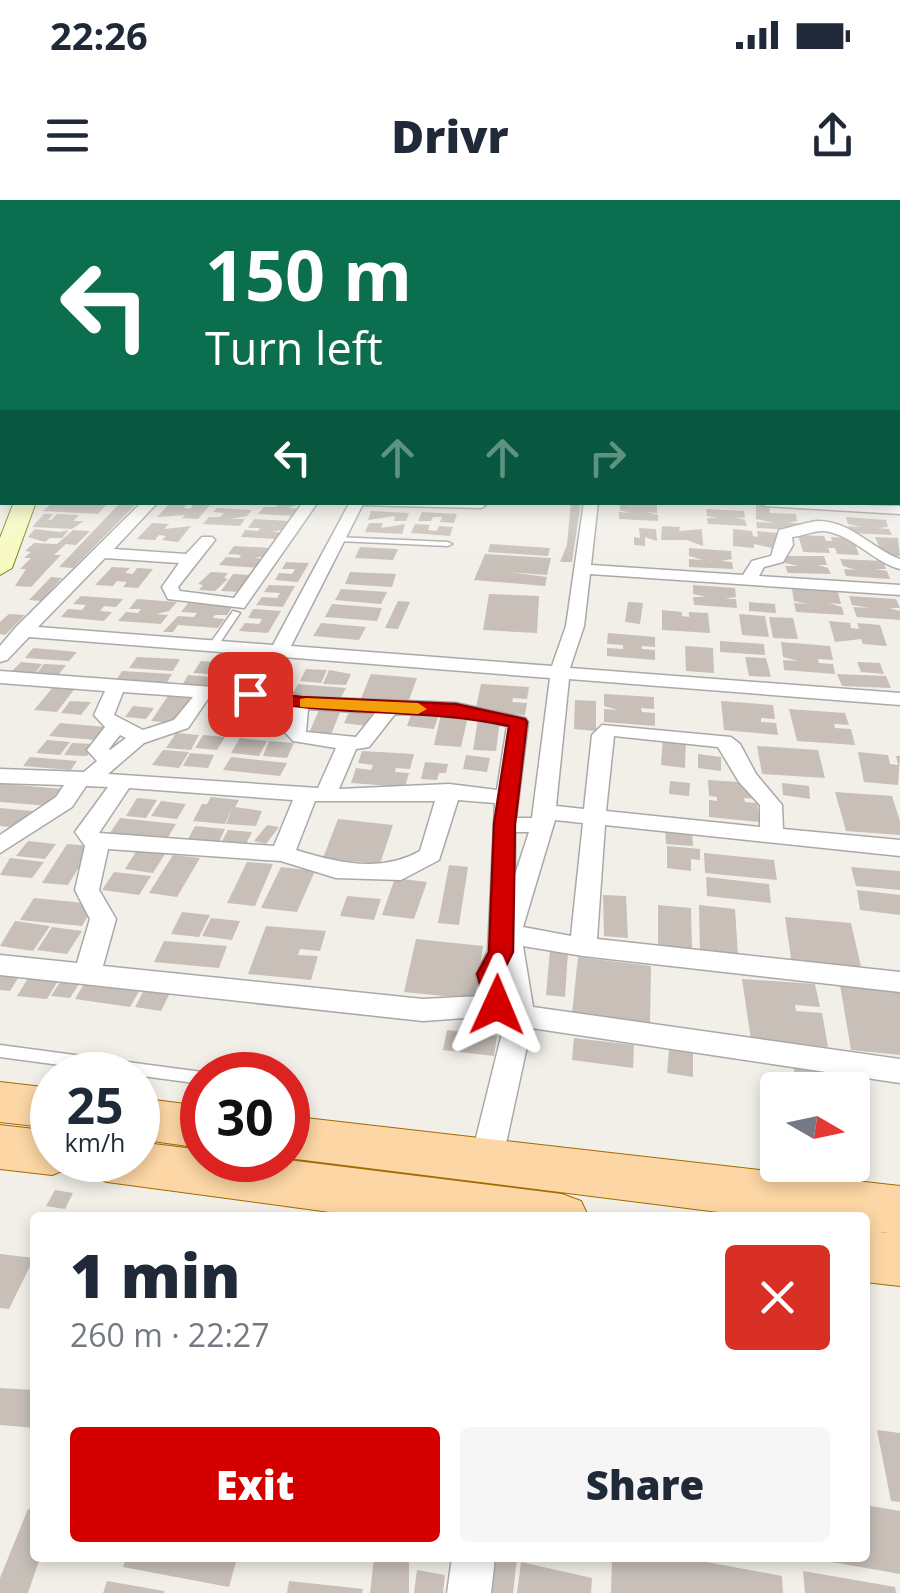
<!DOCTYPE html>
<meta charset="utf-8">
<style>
body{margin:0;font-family:"Open Sans",sans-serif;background:#f6f6f7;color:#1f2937;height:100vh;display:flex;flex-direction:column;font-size:38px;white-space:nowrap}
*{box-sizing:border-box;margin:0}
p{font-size:32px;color:#747a83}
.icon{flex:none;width:55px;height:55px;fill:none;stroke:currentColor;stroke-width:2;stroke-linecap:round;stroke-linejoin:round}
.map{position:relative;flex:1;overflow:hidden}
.drawer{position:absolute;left:30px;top:1012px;width:840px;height:350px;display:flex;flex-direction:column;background:#fff;border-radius:10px;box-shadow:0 5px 15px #0003}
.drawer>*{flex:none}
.top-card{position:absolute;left:0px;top:0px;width:900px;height:305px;box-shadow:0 5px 15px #0003;background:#0b6e4f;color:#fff;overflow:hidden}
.needle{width:65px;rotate:99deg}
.buttons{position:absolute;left:760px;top:872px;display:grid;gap:20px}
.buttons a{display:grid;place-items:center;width:110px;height:110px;border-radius:10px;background:#fff;box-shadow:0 5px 15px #0003;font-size:50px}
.speed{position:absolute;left:30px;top:852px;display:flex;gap:20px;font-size:50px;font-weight:700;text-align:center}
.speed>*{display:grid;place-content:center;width:130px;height:130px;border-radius:50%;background:#fff;box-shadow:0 5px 15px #0003;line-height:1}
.speed small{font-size:25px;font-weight:400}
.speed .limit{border:15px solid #d22;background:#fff;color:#111}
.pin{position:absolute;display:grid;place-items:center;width:85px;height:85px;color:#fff;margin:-42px;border-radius:20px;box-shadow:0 5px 15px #0006}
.me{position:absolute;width:110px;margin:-55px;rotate:1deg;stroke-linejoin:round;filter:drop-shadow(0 0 8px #0008)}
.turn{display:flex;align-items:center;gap:35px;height:210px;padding:0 40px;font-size:45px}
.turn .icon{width:130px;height:130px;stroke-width:2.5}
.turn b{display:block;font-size:70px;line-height:85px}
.lanes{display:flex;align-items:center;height:95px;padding:0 40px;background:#0003;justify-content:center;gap:50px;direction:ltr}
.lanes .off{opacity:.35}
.round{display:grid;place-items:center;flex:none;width:105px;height:105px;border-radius:10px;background:#f6f6f7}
.overview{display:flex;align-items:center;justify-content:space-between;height:170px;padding:0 40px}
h1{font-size:60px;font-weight:800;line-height:75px}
.cta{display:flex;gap:20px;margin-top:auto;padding:20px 40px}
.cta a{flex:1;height:115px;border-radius:10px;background:#d40000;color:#fff;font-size:40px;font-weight:800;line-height:115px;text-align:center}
.cta a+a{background:#f6f6f7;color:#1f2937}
.status{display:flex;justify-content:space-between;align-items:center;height:70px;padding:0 50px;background:#fff;direction:ltr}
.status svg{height:28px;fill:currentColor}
header{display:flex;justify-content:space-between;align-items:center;height:130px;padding:0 40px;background:#fff;font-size:45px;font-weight:800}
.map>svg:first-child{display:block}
.building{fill:#c7bfb8}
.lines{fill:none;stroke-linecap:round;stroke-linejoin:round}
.lane-casing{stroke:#a9a9a9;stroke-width:3}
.street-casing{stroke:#a9a9a9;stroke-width:3}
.secondary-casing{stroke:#707d05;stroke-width:2}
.primary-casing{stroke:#a06b00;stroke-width:2}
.lane{fill:#fff;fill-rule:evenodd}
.street{fill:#fff;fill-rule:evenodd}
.secondary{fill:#f7fabf;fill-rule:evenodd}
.primary{fill:#fcd6a4;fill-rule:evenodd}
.route{fill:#d40000;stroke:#8a0000;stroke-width:2.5}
.slow{fill:#f59e0b}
</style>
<div class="status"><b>22:26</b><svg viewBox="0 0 49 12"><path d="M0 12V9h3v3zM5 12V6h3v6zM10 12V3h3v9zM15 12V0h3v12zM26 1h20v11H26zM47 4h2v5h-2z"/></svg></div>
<header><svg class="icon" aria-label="menu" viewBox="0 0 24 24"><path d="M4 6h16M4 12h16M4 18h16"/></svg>Drivr<svg class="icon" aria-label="share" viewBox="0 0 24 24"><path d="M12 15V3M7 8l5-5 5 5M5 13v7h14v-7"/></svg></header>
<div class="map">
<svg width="900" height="1393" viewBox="0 0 900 1393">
<rect width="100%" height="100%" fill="#f2efe9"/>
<path class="building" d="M83 302 106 305 98 314 43 311 52 303Z
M121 302H138L73 368 59 367Z
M171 302 188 303 184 308 190 309 194 304 210 305 198 319 182 318 185 315 157 317Z
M279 302H304L288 308 300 309 295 316 258 314 264 307H276Z
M571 302H581L572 362H560L567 345Z
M641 302H657V313L647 312 658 315V321L619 319V312L630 313 620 310V304Z
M756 304 769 305 770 313 796 314 797 321 788 323H798L800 330 757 328 756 322 774 323 756 319Z
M217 308 252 310 247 316 231 319H245L240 326 203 324 209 317H220L224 313 213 312Z
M706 309 744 311 745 318 735 317 745 320 747 326 708 324 707 318H718L707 316Z
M371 311 409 313 406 321H394L395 316 368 320Z
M422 312 457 314 454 323 440 322 442 317H433L431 321H418Z
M44 314H53L48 320H51L57 314 79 315 73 321H84L72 329 32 327Z
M846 317 886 320 888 327 878 328 889 329 892 335 851 333 848 326 861 327 848 324Z
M254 319 290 321 285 329 272 332H283L278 339 241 337 245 330 258 331 260 328H248Z
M152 323 169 324 164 329 191 326 178 342 162 340 166 336 159 335 155 340 137 339Z
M369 323H383L381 328 405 324 402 334 365 332Z
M415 324 430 325 428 330 437 331 439 326 453 327 450 336 411 333Z
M662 326 680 327 679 331 702 329 703 346 687 340H661Z
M639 328 656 329 657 341 645 337V346L634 345V337L640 338Z
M35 329 60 332 69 330 62 338H50L45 342 28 337Z
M733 329 752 331 753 336 758 337 757 331 778 333 780 350 754 344V348L733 346Z
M73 330 90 331 76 345 66 344 54 355H61L31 387 15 386 26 369H20L31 358H24L31 352 25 351 34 343 57 344Z
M798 335 824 336 826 341H832L831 337 853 338 859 355 837 354 835 348H828L830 353 803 352Z
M875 337 898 338 900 356H883Z
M490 344 550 348 548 356 488 352Z
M234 346 272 348 267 356 254 358 265 359 259 368 219 365 226 357 239 358 241 355 228 354Z
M360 347 398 349 393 360 355 358Z
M689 348 731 351 732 359 721 361 732 362 733 369 689 367V359L703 360 689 356Z
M485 354 551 358 547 375 508 372 547 377 545 386 474 380Z
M782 356H824L827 365H818L828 368 831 374 788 373 785 366H799L785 363Z
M840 359 883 361 886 369H875L887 371 890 379 846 376 844 369 856 370 843 366Z
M286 362 309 363 298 382 275 380 279 373 292 374 295 369H282Z
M112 367 130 368 125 373 133 374 137 368 153 369 138 388 123 387 127 382 117 381 113 386 95 385Z
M211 372 228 373 224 378 228 379 215 391 199 390 203 385 198 384Z
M350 372 396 374 392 387 345 384Z
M233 374 252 375 241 392 221 391Z
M51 377 62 378 41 401 29 400Z
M269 385 295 386 283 407 256 405 262 397 277 398 280 393 264 392Z
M693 385 735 388 736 397 725 399H736L737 408 694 405 693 397H706L693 394Z
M341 389 387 392 381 404 335 400Z
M792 389 838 392 841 404 829 403 842 407 844 415 796 412 794 403 808 404 794 401Z
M489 394 539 396 537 433 483 430Z
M81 396 123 399 116 407 104 406 100 411 112 412 104 421 61 417 68 409 82 410 86 405 73 404Z
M849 396 896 399 900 408H889L900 411V420L857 417 853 407 870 408 852 405Z
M137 399 177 402 169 411 156 414 168 415 161 424 118 421 126 412 138 413 141 409H129Z
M398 401 410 402 398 429 385 428Z
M628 402 643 403 640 424 625 422Z
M749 402 775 404 776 413 749 411Z
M188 403 233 406 227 415H215L213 418 225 419 218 428 178 425 173 432H163L178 416 194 417 197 413 181 412Z
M332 404 382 408 377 421 325 417Z
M253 409 281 411 268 433 239 431 245 423 259 424 262 419 248 418Z
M662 410 682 412V416L689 417V412L708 413 710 433 662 430Z
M9 414 25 415 5 435 0 434V422Z
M739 414 765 416 769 437 742 435Z
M769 417 793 418 798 439 773 438Z
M829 421 850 423 851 428 859 429 857 423 880 425 887 446 863 444 861 439 835 442Z
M321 423 366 427 359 440 313 436Z
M608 433 655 437V447L642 446V449L655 450V460L607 456V448L623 449V445L607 444Z
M720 441 764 444 765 455 720 452Z
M781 442 830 446 833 460 818 459 819 463 833 464 835 474 784 470 783 460 798 461 783 457Z
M685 446 713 448 714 473 686 471Z
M33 448 56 450 77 452 69 461 25 458Z
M137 457 180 459 173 471 129 468Z
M745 457 766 458 771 477 749 476Z
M201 461 244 464 238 476 193 473Z
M21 462 42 464 33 476 10 473Z
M857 462 880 463 884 474 861 472Z
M44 464 66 465 57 477 35 475Z
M306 469 327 470 321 483 300 481Z
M329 470 351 474 346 485 323 484Z
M122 471 172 474 166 484 115 482Z
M371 474 417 478 407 505 360 501Z
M837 474 886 476 891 488 842 486Z
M188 475 234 479 228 490 181 487Z
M298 484 346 488 340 499 292 495Z
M481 484 529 487 527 499 513 498 512 502 527 503 525 515 475 512Z
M54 486 76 487 57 512 34 510Z
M604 494 654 497V509L641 508 642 512 655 513V526L604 522V509L618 510 604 506Z
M168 496 190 498 174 523 151 521Z
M575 500 596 501V531L574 529Z
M70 501 91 502 81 515 61 513Z
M225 501 252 503 237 530 210 528Z
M721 501 773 505 775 519 761 518V522L776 523 778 535 724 530Z
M259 504 281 507 265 532 242 529Z
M133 506 154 508 146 519 125 517Z
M320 508 341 510 330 537 308 535Z
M789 509 845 513 849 525 834 524 835 528 851 529 855 545 797 541Z
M350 510 372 513 366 526 344 523Z
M441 514 468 516 461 547 434 545Z
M411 515 438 517 434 529 407 526Z
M478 519 500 520 496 551 473 550Z
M60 523 106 527 96 540 49 536Z
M176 533 199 535 191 550 166 548Z
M203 535 225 537 217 550 195 548Z
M240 538 267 541 259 556 231 553Z
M663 538 686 540 685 568 661 565Z
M47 540 70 542 60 555 36 553Z
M269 541 294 543 287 558 263 556Z
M72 543 95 544 87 556 64 555Z
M757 546 818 550 825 578 762 574Z
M163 550 189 552 179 568 152 565Z
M362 551 414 554 410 569 396 568 395 572 409 573 405 587 351 583 356 568 371 570 373 565 358 563Z
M858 552 888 555 890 564 898 565 896 556H900L898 585 864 582Z
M190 553 214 555 208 568 183 566Z
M698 554 721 557V571L698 568Z
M466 555 490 558 487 572 463 569Z
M30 557 77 561 71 570 23 566Z
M231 557 287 563 280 576 223 570Z
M425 562 448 564 446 573H439L437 580 421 579Z
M708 580 754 583 756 599 744 598 745 602 757 603 760 622 709 617V600L717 601V597L709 596Z
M670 581 690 583 689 596 669 594Z
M0 582 5 584 63 589 51 606 0 602Z
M782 583 809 586 810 599 783 595Z
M835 592 892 596 900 621V635L846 631Z
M211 597 239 600 235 607 262 611 256 626 226 624 233 606 225 624 193 621 202 604H207Z
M137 598 157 600 146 618 126 616Z
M161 601 186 604 177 619 151 616Z
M0 608 33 611 21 628 0 626Z
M120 618 176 624 165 642 108 636Z
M338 619 393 625 380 664 323 658Z
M267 625 279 627 266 644 254 641Z
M195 626 225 629 217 646 186 643Z
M665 627 692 629 693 646 666 644Z
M228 630 252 632 244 648 220 645Z
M28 641 56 644 45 659 16 656Z
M67 644 92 646 68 685 42 683Z
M667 646 700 649V660L691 659V671L667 668Z
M137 650 165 654 153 673 125 669Z
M704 653 774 660 777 680 705 673Z
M173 655 200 658 177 697 149 693Z
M10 658 44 662 32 678 0 675Z
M247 662 273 664 255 706 227 703Z
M449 665 468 667 459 725 438 723Z
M281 667 315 671 297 712 261 708Z
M851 667 900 671V690L856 686Z
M114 672 151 676 139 695 102 690Z
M706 677 769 684 771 703 707 696Z
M395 678 427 682 414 719 382 715Z
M857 690 900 695V715L860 710Z
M603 695 626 696 628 738 604 736Z
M347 696 381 699 374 720 340 716Z
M34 698 95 704 82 726 20 720Z
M658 705 691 708 692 750 658 747Z
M699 705 735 709 738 756 700 752Z
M182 712 210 715 199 737 171 734Z
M785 717 851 723 862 771 792 765Z
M211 718 240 721 232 740 202 736Z
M15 721 50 726 33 751 0 746Z
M266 726 326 731 320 751 300 749 298 755 318 756 311 780 248 774Z
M52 727 82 731 67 754 37 750Z
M416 739 483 746 475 799 404 792Z
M164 741 227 746 219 768 154 762Z
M550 750 568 752 565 797 546 795Z
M578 757 651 766 650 824 572 814Z
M0 772 20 775 10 791 0 790Z
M30 775 59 779 47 799 17 796Z
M62 779 81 781 70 798 51 796Z
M87 779 141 788 130 807 75 799Z
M742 779 815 784 820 807 795 805 796 811 822 813 828 847 751 840Z
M840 785 900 792V855L851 850Z
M145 788 171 791 161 811 135 807Z
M447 830 497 836 494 856 443 850Z
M574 838 634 845 633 868 572 860Z
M669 850 693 853V877L667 873Z
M793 862 855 868 861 901 852 900V890H797Z
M55 990 73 993 65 1009 46 1006Z
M0 1054 34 1058 9 1109 0 1108Z
M0 1188 35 1190V1228L0 1225Z
M877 1230 900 1233V1302L891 1301Z
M865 1305 900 1311V1374L826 1361 825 1358H865Z
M28 1309 35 1310V1358H40L28 1393H0V1378Z
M126 1358H237L229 1387 123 1367Z
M374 1358H409V1393H370Z
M494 1358H517L513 1393H489Z
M612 1358H685L782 1376 783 1393H611Z
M521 1362 592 1378 591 1393H517Z
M417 1370 445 1375 443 1393H414Z
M803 1371 895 1387 896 1393H805Z
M107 1381 164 1391V1393H103Z
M289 1381 363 1389 362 1393H287Z"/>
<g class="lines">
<defs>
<path id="lane" d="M354 302 481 304 485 306 481 308 357 305Z
M335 337 448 342 452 344 448 346 338 341 334 339Z
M233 411 240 413 217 447H211L209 445Z
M0 845 202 872 208 875H202V884L0 857Z"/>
<path id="street" d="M898 177H900V183H898Z
M0 180H2V186H0Z
M142 302H158L114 349 186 354 202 337H212L215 340 178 387 180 391 234 398 303 302H318L244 408 168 399 162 387 179 363 105 358 38 427 273 445 350 302H364L291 446 552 466 566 426 584 302H598L591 365 743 375 752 361 771 356 779 330C788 328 812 321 818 321 851 321 872 349 900 359V369C873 362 852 334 824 331 815 330 803 336 792 337L793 345 783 362 764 367 759 376 900 385V395L590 374 584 426 570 468 900 493V505L569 479 556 606 584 609 592 535 602 525 731 537 740 544 756 574 782 605 783 629 900 640V656L605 625 597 739 900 772V792L583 756 523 746 533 807 900 859V883L531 828 502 962 497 972 486 976 475 972 470 962 503 829 495 827 493 816 423 821 0 775V755L77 763 90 719 75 690 85 646 75 632 108 587 86 586 72 607 0 653V635L56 597 64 585 0 583V569L84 572 97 561 87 550 105 527 94 515 105 491 0 483V471L292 493 303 497 456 503 525 518 528 522 516 618H532L550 478 29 437 7 460 0 462V446L16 427ZM123 492 193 497 174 520 143 530 114 515ZM208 499 289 505 283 530 293 541 336 548 318 588 108 574 144 543 188 528ZM308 509 375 513 356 537 306 532ZM395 514 456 515 507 526 497 590 449 584 339 589 356 549 369 547ZM120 535 126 538 110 550 109 549ZM614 536 718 547 739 582 760 605V627L606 611ZM129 588 293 600 274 646 99 633ZM458 600 495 603 488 751 476 774 481 796 423 799 103 766 116 719 99 690 108 649 281 661 336 678 401 680 439 660ZM315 601H435L420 651C381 673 338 663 296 650ZM555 620 583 623 571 736 523 727ZM515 632H529L515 675Z
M758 302 900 306V314L765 306Z
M452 1358H495L491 1393H447Z"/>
<path id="secondary" d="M14 302H36L12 368 0 375V338Z"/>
<path id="primary" d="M0 882 52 888V928L0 922Z
M138 898 202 906V948L138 939Z
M288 916 900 986V1086L865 1082V1030L888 1033 865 1030V1018H766L288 958Z
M0 925 52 931V960H74L70 968 52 975 0 969Z
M138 942 202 950V960H288L562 994 581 1001 589 1018H374L107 982 89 976 81 960H138Z"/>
</defs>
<use href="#lane" class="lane-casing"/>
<use href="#street" class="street-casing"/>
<use href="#secondary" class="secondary-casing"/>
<use href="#primary" class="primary-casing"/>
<use href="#lane" class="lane"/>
<use href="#street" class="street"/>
<use href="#secondary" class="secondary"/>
<use href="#primary" class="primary"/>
</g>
<linearGradient id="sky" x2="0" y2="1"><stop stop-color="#8fc0e4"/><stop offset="0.47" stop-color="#f9f8f5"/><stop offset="1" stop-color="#f9f8f5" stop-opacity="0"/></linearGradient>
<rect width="900" height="368" fill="url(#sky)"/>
<path class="route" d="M250 489 301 497 456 504 525 519 527 522 515 624 513 752 502 774 509 805 506 812H488L477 774 489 752 494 624 509 526C421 507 331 517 244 498L241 494Z"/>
<path class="slow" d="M306 498 418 503 427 509 418 514 300 507V499Z"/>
</svg>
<div class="buttons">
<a><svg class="needle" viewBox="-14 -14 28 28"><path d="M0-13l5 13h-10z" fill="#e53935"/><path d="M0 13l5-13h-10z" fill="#747a83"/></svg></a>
</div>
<div class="speed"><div>25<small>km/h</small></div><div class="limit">30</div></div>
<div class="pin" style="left:250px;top:494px;background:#d93025"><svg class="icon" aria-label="arrive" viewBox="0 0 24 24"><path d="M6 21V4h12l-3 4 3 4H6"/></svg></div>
<svg class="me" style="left:497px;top:805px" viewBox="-20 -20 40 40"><path d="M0-17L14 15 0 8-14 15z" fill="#d40000" stroke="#fff" stroke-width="4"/></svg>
<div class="top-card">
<div class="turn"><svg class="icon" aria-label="left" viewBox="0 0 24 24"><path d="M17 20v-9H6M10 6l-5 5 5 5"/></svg><div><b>150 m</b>Turn left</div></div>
<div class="lanes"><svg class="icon" aria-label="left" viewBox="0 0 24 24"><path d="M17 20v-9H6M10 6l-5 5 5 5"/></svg><svg class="icon off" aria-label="ahead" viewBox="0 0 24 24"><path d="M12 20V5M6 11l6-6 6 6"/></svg><svg class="icon off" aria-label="ahead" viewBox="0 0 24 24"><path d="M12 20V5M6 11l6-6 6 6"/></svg><svg class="icon off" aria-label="right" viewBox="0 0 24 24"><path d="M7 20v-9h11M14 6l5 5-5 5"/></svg></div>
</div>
<section class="drawer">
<div class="overview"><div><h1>1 min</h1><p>260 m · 22:27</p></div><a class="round" style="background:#d93025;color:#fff"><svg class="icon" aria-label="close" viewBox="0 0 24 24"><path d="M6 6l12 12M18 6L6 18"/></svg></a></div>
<div class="cta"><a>Exit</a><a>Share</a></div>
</section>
</div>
